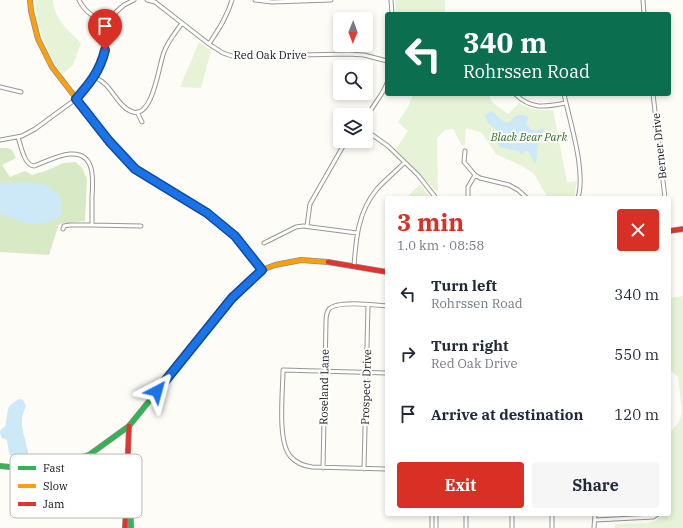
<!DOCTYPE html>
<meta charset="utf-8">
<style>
body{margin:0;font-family:"IBM Plex Serif",serif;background:#f6f6f7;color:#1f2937;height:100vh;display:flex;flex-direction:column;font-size:15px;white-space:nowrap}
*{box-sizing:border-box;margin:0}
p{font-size:13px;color:#747a83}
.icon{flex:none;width:22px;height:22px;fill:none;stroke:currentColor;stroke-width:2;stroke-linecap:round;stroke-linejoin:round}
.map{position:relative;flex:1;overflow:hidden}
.panel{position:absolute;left:385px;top:196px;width:286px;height:320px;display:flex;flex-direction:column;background:#fff;border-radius:4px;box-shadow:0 2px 6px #0003}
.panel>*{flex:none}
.top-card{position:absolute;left:385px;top:12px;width:286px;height:84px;border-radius:4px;box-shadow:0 2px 6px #0003;background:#0b6e4f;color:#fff;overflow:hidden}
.needle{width:26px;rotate:181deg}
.buttons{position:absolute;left:333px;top:12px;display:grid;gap:8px}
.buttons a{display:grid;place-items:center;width:40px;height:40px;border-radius:4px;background:#fff;box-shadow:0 2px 6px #0003;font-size:20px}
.pin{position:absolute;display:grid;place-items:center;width:34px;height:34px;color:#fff;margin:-41px -17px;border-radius:50% 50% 50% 0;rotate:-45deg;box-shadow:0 0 4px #0007}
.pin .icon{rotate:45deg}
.me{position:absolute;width:44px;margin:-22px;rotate:39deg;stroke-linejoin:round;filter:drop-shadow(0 0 3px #0008)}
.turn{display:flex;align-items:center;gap:14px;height:84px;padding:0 12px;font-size:18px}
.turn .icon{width:52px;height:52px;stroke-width:2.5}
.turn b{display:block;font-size:28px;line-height:34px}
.round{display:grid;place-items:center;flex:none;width:42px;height:42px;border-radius:4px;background:#f6f6f7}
.head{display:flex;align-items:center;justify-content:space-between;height:68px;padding:0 12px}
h1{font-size:24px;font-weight:700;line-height:30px;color:#d93025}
.action{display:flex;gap:8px;margin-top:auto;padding:8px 12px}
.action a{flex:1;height:46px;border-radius:4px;background:#d93025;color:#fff;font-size:16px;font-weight:700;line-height:46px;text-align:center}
.action a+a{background:#f6f6f7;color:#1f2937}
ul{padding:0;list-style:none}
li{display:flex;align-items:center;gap:12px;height:60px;padding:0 12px}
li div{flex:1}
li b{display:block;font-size:15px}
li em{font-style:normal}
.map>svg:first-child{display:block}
.green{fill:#e7f3d7}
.forest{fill:#d8eac5}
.water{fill:#cde8f7}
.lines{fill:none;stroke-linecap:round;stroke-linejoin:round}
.street-casing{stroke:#979795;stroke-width:5}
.fast-casing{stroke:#8e8d8b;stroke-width:6}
.slow-casing{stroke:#8e8d8b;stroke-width:6}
.jam-casing{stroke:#8e8d8b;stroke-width:6}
.street{stroke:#fffffe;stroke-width:3}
.fast{stroke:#30b455;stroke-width:4.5}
.slow{stroke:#ff9f0a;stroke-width:4.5}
.jam{stroke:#e5322d;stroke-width:4.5}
.route-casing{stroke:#114b97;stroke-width:10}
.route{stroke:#1a73e8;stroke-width:7}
.labels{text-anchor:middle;stroke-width:4;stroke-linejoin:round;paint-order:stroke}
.street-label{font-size:11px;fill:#111;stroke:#fff}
.park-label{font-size:11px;font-style:italic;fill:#2f6b1f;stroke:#fff}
.key{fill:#fff;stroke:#b8b8b8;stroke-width:1}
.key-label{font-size:11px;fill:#111}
</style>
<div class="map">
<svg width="683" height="528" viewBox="0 0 683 528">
<rect width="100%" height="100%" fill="#fdfcf7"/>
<path class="green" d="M35 0H53C54 19 68 30 81 43L73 65 62 74C47 53 36 26 35 0Z
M395 0H445V14H396Z
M199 42 211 51 201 88 180 87Z
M413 94H488L492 102 508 114 519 103C530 110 540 110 553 110L567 182 577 181 574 198H548L534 174 524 167 496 154 482 133 466 128 465 145 462 146 453 129 445 130 437 138 438 192 395 150 408 131 398 122 409 105Z
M420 184 430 198H406Z
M683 296V528H615V524L649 523 655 521 664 514H669V434L680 420 682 411 678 377 669 369V298Z"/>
<path class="forest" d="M0 148H8L12 150 16 158 2 165 10 177 25 171 32 175 48 170 63 163 76 162 82 168 87 179 85 221 59 224 49 255 0 252Z"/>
<path class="water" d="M492 111 504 122H510C515 115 519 114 527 116L528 119 526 124 532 130 534 131 545 128C541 135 538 143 537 151 537 156 537 159 535 164L528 151H524L522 155 519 151 498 147C499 143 500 136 498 132 495 127 475 117 492 111Z
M26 182 43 184 60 195 62 212C60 217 56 219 51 221 28 229 20 221 0 213V183Z
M19 399 23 400 26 406C17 424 25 434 28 452V455L21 459C7 458 9 451 7 440L2 438 0 433 1 429 5 427C9 412 4 407 19 399Z"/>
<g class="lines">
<defs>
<path id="street" d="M79 0C86 14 96 19 111 22
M147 0 155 2 209 44 223 53 232 56H251L348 54 364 55 387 61
M255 0 272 2 331 0
M391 0 392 14
M643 0 644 14
M209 44C218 30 227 17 232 0
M95 77C98 79 102 81 105 84 114 92 120 108 133 112 153 118 159 64 164 52 168 41 176 32 182 23
M0 87 21 92
M515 94C532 110 545 107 566 103
M564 94C570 123 586 170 578 198
M653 94 665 198
M137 112 142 122
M366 120C371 106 382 97 387 83
M366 128 371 134 388 146 418 175 436 198
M18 137C21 146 24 165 34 166 45 162 58 155 70 154 96 152 93 180 92 197 92 206 92 216 92 225L141 226
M0 140 22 136 35 129 76 99 95 77 102 64 111 22 116 12 124 5 134 0
M465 151 464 162 475 175 480 178 509 185 518 190 527 198
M468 198V187L475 175
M307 226 310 204 346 141
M63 229 64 226 70 225H92
M264 243 296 227 303 226 357 233
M354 266C356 238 358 212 377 189 385 180 395 172 404 163
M387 373 283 370C283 391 277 440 290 456 296 463 304 466 312 467L387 469
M323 468 326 321C326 317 327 312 329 309 338 300 375 305 387 306
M364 469 368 305
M595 520 653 517 658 514
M432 528V514
M436 528V514
M466 528V514
M512 528V514
M552 528V514
M594 528 595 514"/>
<path id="fast" d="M193 205 207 213 235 236 262 270
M0 466 20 468 55 465 89 455 129 426 180 363
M130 480 131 528"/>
<path id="slow" d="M30 0 31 11 38 39 52 67 109 141 135 169 193 205
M180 363 232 298 262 270 275 265 301 260 328 262"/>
<path id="jam" d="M669 231 683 229
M328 262 387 272
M125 528 129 426"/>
</defs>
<use href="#street" class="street-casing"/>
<use href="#fast" class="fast-casing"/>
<use href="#slow" class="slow-casing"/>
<use href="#jam" class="jam-casing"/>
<use href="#street" class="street"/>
<use href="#fast" class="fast"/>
<use href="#slow" class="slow"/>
<use href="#jam" class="jam"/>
</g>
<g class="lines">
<defs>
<path id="route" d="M105 50C100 71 90 83 76 99L109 141 135 169 207 213 235 236 262 270 232 298 157 391"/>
</defs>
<use href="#route" class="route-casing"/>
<use href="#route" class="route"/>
</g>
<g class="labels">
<g class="street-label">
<text x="270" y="59">Red Oak Drive</text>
<text transform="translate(659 146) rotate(-96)" y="4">Berner Drive</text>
<text transform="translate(324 387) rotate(-89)" y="4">Roseland Lane</text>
<text transform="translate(366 387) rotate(-88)" y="4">Prospect Drive</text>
</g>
<g class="park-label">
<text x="529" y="141">Black Bear Park</text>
</g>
</g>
<rect x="10" y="454" width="132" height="64" rx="6" class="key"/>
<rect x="18" y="466" width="18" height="4" fill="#30b455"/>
<rect x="18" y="484" width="18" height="4" fill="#ff9f0a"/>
<rect x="18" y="502" width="18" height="4" fill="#e5322d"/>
<g class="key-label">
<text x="43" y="472">Fast</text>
<text x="43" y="490">Slow</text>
<text x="43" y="508">Jam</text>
</g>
</svg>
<div class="buttons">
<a><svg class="needle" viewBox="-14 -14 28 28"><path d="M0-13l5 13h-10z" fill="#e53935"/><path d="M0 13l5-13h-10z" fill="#747a83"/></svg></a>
<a><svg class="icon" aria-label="search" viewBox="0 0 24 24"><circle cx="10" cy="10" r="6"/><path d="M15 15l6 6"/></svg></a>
<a><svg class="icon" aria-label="layers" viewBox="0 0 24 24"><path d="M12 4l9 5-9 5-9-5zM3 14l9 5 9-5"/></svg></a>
</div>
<div class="pin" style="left:105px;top:50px;background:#d93025"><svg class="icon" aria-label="arrive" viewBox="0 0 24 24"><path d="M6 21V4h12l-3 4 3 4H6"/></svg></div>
<svg class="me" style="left:157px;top:391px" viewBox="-20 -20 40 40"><path d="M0-17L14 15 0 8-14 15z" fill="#1a73e8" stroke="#fff" stroke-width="4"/></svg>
<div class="top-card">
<div class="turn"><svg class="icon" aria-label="left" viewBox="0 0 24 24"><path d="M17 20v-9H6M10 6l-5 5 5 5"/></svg><div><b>340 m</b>Rohrssen Road</div></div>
</div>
<section class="panel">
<div class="head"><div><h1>3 min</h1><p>1.0 km · 08:58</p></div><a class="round" style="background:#d93025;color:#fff"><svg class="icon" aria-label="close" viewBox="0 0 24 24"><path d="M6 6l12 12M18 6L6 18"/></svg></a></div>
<ul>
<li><svg class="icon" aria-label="left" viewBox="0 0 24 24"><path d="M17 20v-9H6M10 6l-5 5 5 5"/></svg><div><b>Turn left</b><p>Rohrssen Road</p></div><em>340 m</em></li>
<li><svg class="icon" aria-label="right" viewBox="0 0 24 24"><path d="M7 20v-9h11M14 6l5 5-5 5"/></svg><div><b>Turn right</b><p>Red Oak Drive</p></div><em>550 m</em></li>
<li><svg class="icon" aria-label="arrive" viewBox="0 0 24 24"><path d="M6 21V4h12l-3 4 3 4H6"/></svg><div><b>Arrive at destination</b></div><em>120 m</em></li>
</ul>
<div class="action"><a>Exit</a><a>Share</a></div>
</section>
</div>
